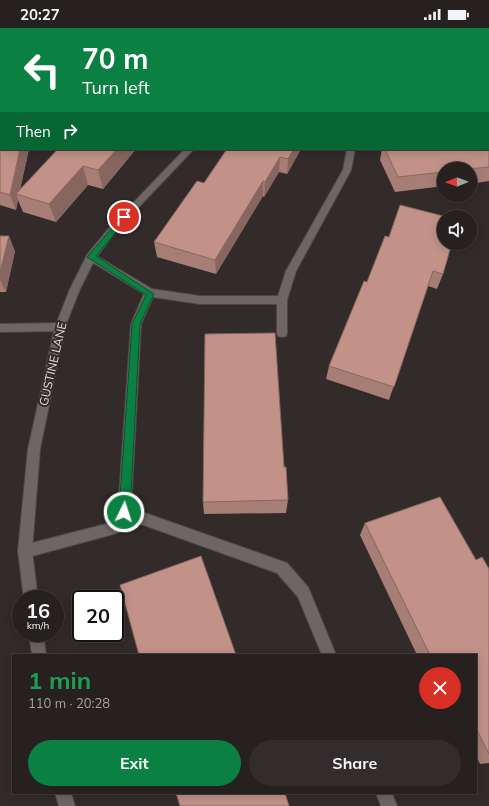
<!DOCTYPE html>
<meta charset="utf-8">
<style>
body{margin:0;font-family:Mulish,sans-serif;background:#322d2c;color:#f1f3f6;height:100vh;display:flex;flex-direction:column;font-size:15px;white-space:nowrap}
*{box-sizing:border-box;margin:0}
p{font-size:13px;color:#a4a3a4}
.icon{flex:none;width:22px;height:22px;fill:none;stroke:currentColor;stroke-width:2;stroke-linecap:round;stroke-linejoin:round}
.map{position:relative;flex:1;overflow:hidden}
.sheet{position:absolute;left:12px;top:626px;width:465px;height:140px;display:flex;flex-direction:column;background:#26201f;border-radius:0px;box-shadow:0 2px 10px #0003,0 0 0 1px #423e3d}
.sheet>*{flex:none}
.banner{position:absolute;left:0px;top:0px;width:489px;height:122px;box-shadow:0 2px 10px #0003,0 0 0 1px #423e3d;background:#0b8043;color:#fff;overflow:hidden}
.needle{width:26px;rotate:269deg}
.controls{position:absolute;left:437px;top:134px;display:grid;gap:8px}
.controls a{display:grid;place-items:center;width:40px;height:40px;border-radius:50%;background:#26201f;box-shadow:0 2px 10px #0003,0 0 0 1px #423e3d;font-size:20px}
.speed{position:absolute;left:12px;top:562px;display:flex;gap:8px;font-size:20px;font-weight:700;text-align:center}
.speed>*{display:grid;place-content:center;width:52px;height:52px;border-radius:50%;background:#26201f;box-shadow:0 2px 10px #0003,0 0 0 1px #423e3d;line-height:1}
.speed small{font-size:10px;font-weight:400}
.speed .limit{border:2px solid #111;border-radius:6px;background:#fff;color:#111}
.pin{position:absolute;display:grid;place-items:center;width:34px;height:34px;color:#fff;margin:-17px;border:2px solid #fff;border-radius:50%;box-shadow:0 1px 4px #0007}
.me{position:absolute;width:44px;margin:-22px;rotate:4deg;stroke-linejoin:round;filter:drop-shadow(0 0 3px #0008)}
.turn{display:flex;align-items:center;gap:14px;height:84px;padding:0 16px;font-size:18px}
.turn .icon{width:52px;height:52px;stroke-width:2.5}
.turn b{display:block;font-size:28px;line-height:34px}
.then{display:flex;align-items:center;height:38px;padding:0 16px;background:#0003;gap:8px;font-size:15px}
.round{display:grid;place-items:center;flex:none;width:42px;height:42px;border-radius:21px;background:#322d2c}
.summary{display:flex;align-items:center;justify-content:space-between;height:68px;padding:0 16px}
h1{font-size:24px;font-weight:700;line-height:30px;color:#1e9e55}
.cta{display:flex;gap:8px;margin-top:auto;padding:8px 16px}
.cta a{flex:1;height:46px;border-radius:24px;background:#0b8043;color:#fff;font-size:16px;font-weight:700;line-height:46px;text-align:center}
.cta a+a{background:#322d2c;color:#f1f3f6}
.status{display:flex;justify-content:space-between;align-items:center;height:28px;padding:0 20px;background:#26201f;direction:ltr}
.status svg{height:11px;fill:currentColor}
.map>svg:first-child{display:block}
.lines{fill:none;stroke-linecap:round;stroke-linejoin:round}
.service-casing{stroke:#4e4847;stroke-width:2}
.minor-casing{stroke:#4e4847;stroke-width:2}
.service{fill:#6e6664;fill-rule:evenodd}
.minor{fill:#6e6664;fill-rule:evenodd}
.wall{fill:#a77e76}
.shaded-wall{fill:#886660}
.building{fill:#c29289;stroke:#886660}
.route{fill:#0b8043;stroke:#07532c}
.labels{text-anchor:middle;stroke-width:4;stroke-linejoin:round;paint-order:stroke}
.street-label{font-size:12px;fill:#e4e0df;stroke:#322b29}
</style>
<div class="status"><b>20:27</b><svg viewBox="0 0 49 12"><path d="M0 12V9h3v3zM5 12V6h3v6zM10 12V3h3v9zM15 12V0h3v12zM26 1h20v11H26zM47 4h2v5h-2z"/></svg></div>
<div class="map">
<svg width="489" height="778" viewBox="0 0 489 778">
<rect width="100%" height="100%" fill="#322b29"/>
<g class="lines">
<defs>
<path id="service" d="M488 86H489V91H488Z
M347 121H355L351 142 296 243 287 272V305L286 308 282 309 278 308 277 305V276H200L153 269 141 296 131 480 287 535 308 559 336 627H322L298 569 277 545 127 491 119 504 114 506 25 530 20 528 18 523 20 518 110 495 118 483 131 296 144 266 87 231 86 229 87 227H95L152 261 200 268H278L286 243 343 142Z
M60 295 64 296 65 299 64 302 60 303 0 304V296Z
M376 765H392L397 778H381Z"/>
<path id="minor" d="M266 0H274V1H266Z
M0 40H1V44H0Z
M488 80H489V84H488Z
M185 121H194L116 203 95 231 80 261 65 299 40 421 32 523 38 571H24L18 523 28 421 55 299 70 261 87 227 110 199Z
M29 605H43L46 627H32Z
M55 765H71L75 778H59Z"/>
</defs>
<use href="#service" class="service-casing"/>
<use href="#minor" class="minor-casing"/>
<use href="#service" class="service"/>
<use href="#minor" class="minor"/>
</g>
<path class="wall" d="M467 0H489L488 20V1H468Z
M0 45 1 121H29L20 161 58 121H136L103 161 88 157 56 194 23 184 18 172 16 182 0 177Z
M227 121H301L287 146 279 144 264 169 263 168 216 246 157 229 154 214 204 155Z
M382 121H488L489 123V153L470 156V141H444V158L395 164 380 132Z
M0 208 15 223 6 264H0Z
M385 208 443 246 437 261 428 258 389 372 326 351 329 338 367 254Z
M284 439 288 472 286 485 204 486 203 474Z
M365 495 476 532 489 541V735L480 736 476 728V627H417L360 507Z"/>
<path class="shaded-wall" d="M489 6V20H488V7Z
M20 121H29L19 167 16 166 18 172 16 182 10 167Z
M117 121H136L103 161 98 142Z
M294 121H301L287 146 288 131Z
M280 129 279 144 264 169 265 154Z
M83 138 88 157 56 194 49 176Z
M263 153V168L216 246 215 232Z
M9 208 15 223 6 264 0 252V244Z"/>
<path class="building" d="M16 0H117V1H15Z
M126 0H226V1H125Z
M311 0H354V1H311Z
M484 0H489V6L488 5V1H485Z
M1 44V121H20L10 167 0 164V45Z
M58 121H117L98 142 83 138 49 176 16 166Z
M227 121H294L288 131 280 129 265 154 263 153 215 232 154 214 197 153 204 155Z
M385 121H488L489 123V139L468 141H444V144L398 149Z
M400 177 447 189H444V215H452L443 246 433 243 394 359 329 338 364 253 367 254 385 208 389 209Z
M0 208H9L0 244Z
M275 305 284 439H286L288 472 203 474 205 306Z
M440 469 476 532 482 529 489 541V726L476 700V627H430L365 495Z
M201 528 236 627H139L120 557Z
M176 765H285L289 778H180Z"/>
<path class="route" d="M124 187 127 188V191L96 228 154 266 140 296 130 484 128 487 124 489 121 487 119 484 132 296 146 267 87 229 122 188Z"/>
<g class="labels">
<g class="street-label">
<text transform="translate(53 336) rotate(-77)" y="4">GUSTINE LANE</text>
</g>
</g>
</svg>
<div class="controls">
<a><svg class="needle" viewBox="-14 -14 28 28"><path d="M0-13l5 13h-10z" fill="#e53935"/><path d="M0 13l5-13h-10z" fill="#a4a3a4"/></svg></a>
<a><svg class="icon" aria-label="sound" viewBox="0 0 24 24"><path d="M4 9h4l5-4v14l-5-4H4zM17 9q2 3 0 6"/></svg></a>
</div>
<div class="speed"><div>16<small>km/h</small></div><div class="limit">20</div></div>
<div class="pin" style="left:124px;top:189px;background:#d93025"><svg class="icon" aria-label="arrive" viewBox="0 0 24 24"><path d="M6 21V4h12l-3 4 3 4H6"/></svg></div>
<svg class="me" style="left:124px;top:484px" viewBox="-20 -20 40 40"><circle r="17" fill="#0b8043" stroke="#fff" stroke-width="3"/><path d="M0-11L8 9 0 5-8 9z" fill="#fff"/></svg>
<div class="banner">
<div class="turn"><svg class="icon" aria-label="left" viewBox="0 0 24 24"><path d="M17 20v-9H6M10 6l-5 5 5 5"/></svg><div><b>70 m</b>Turn left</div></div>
<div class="then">Then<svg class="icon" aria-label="right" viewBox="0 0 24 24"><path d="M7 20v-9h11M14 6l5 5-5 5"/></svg></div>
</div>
<section class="sheet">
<div class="summary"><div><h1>1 min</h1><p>110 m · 20:28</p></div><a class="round" style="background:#d93025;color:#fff"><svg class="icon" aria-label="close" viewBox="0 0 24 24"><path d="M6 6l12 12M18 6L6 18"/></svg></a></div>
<div class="cta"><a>Exit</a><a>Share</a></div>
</section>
</div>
